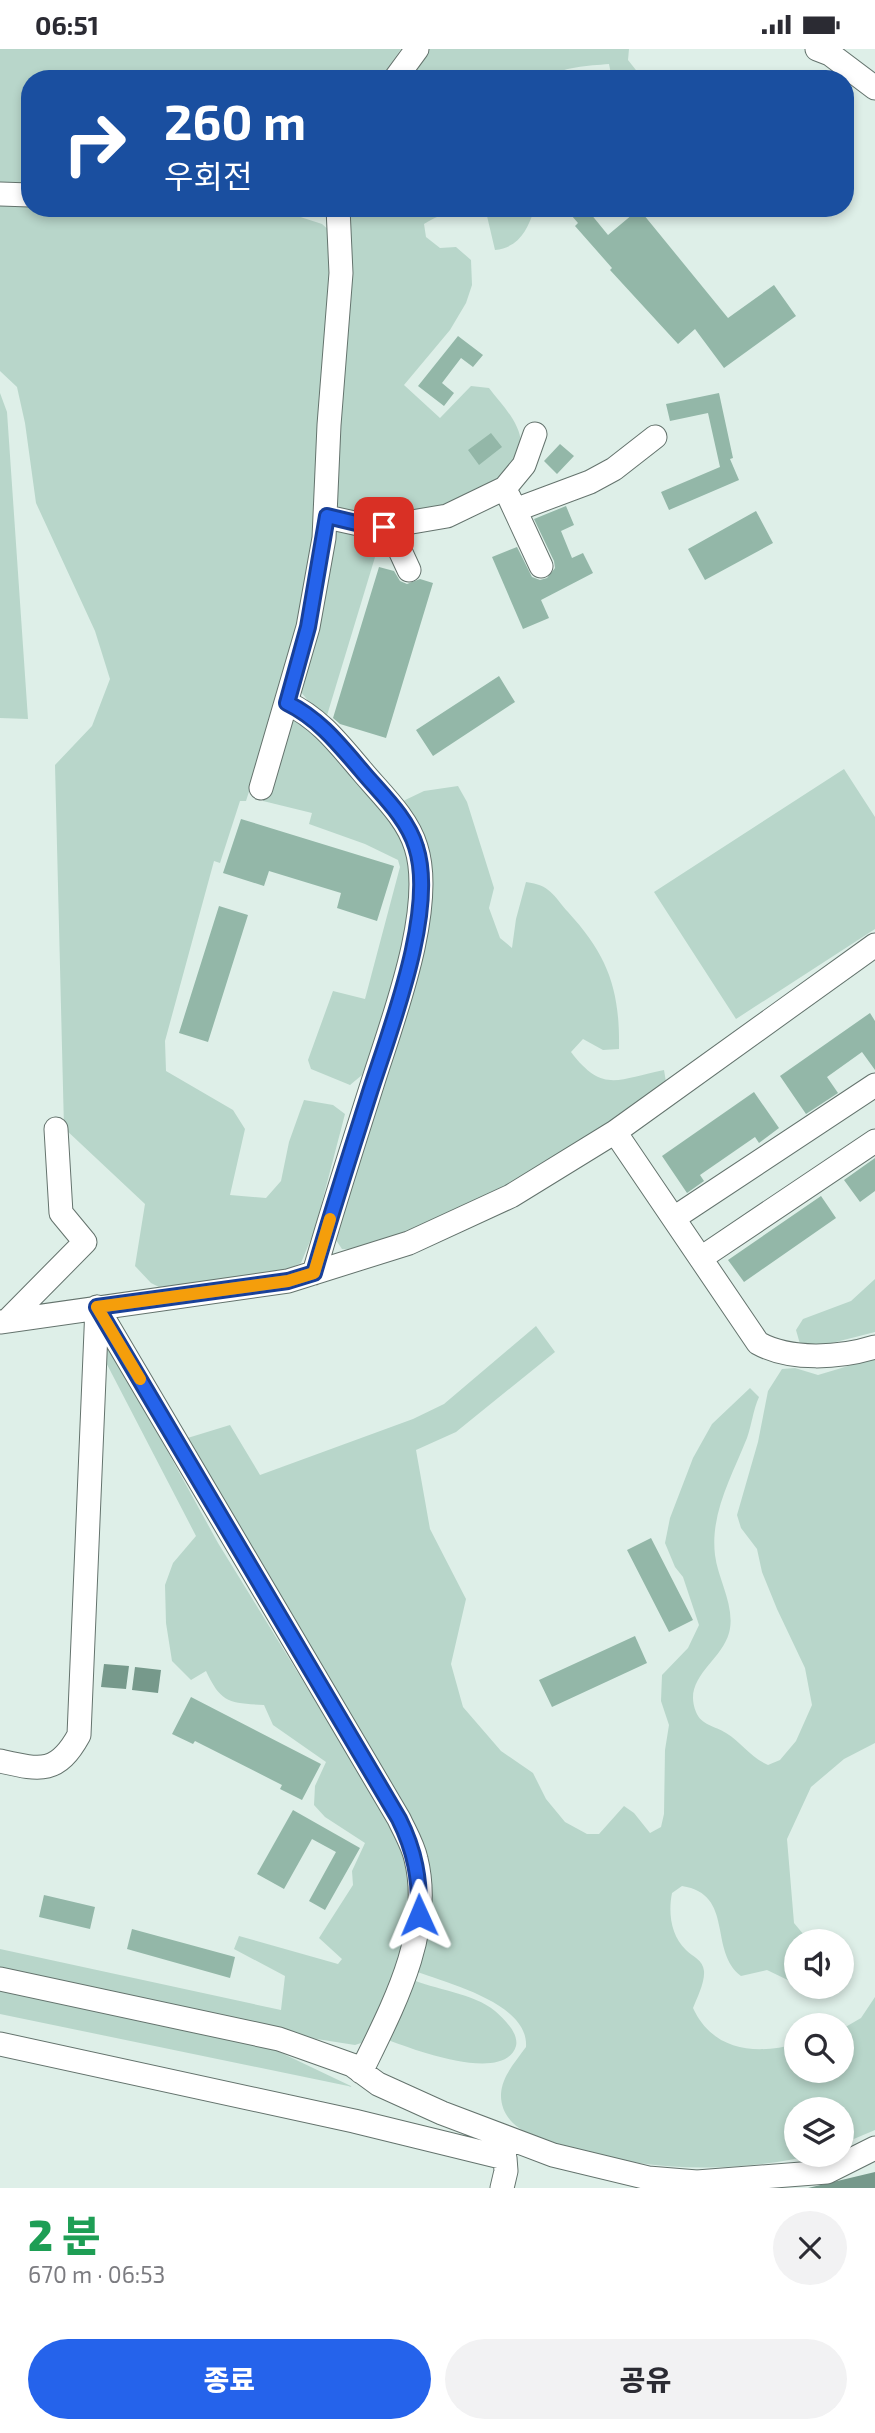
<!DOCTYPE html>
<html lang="ko">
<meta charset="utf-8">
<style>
body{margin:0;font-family:"Exo 2","Noto Sans KR",sans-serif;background:#f2f2f3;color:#2b2b33;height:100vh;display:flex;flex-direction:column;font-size:26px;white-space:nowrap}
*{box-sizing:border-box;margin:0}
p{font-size:23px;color:#7c7c81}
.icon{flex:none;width:38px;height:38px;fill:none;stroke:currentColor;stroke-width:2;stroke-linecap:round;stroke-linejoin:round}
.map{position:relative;height:2139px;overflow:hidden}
.details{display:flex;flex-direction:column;background:#fff;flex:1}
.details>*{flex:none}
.guide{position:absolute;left:21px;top:21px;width:833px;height:147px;border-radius:28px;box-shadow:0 4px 10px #0003;background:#1a4fa0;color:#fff;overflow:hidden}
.controls{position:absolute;left:784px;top:1880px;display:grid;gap:14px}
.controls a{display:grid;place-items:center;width:70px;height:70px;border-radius:50%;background:#fff;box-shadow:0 4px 10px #0003;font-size:35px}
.pin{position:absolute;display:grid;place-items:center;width:60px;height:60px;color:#fff;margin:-30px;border-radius:14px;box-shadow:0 4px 10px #0006}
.me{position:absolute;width:77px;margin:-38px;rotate:359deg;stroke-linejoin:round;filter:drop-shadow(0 0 5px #0008)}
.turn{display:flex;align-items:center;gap:24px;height:147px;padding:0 28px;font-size:32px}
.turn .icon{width:91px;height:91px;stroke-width:2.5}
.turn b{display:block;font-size:49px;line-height:60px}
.round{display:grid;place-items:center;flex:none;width:74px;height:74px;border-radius:37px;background:#f2f2f3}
.head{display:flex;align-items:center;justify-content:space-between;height:119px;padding:0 28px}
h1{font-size:42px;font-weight:800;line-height:52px;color:#1e9e55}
.cta{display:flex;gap:14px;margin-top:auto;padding:14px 28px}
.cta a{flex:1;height:80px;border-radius:42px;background:#2563eb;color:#fff;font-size:28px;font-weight:800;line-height:80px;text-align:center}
.cta a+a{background:#f2f2f3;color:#2b2b33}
.status{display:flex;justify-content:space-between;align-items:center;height:49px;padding:0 35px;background:#fff;direction:ltr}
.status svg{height:19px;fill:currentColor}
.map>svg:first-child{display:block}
.green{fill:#b8d6ca}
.water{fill:#76998b}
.building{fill:#93b7a8}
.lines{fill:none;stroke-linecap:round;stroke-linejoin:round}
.minor-casing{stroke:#64736d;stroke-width:25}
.minor{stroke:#fff;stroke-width:23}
.route-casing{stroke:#184099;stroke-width:18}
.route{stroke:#2563eb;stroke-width:12}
.slow{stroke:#f59e0b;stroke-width:12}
</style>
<div class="status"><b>06:51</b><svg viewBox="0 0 49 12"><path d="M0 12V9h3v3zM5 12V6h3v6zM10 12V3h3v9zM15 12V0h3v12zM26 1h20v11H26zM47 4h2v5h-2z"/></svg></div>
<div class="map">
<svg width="875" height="2139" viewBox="0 0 875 2139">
<rect width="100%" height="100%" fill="#deefe8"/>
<path class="green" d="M0 0H401L380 30H30V139L0 138Z
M425 0H629L628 11 643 30H612L609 15C588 17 563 17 545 30H402Z
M0 149 30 151V159H206L285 163 322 175 331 183 335 197 319 466 302 576 246 752H240L220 814 214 812 165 992 166 1022 233 1061 245 1080 230 1146 266 1149 281 1132 289 1093 304 1051 333 1056 345 1065 315 1180 301 1214 275 1226 159 1238 151 1234 135 1217 145 1155 64 1079 55 716 92 677 110 630 95 582 36 454 25 374 17 338 0 322Z
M350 159H535C527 181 520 198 495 201L487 167C465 154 445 163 424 175L426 188 440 199 456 198 471 211 472 236 466 254 450 281 404 336 440 369 471 337 489 339C501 355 520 373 521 394 521 403 512 414 506 421 476 456 430 467 386 471 369 472 349 464 333 461Z
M0 344 7 363 28 670 0 669Z
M333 477 378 485 379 495 325 673 297 638Z
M298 669 306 671 398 773 415 826 401 923 362 1026 350 1036 311 1020 308 1011 333 942 365 950 400 818 398 811 365 795 309 775 312 764 263 752 285 675Z
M844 720 875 768V880L736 970 654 843Z
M458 737 467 753 494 839 489 859 500 889 512 899 516 870 526 833C550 836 553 846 568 863 608 907 620 940 619 1000L603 1001 583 990 571 1003C603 1045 618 1030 664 1021L666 1033C584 1093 499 1151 403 1185 383 1193 364 1202 342 1200L334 1188 425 863 401 753 424 742Z
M875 1230V1283L824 1296 800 1295 796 1281 803 1270 851 1252Z
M536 1277 555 1303 456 1383 416 1401 430 1480 466 1550 451 1615 463 1658 501 1702 533 1724 546 1750 565 1773 587 1785H599L624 1757 634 1764 650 1784 661 1778 664 1765 665 1701 669 1676 661 1652 662 1626 688 1599 699 1576 683 1528 675 1518 665 1494 670 1469 693 1409 712 1375 750 1339 759 1348C753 1361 752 1375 747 1389 732 1427 710 1464 715 1506 718 1531 736 1558 729 1584 721 1613 682 1629 696 1663 701 1676 715 1677 726 1684 741 1693 750 1708 768 1716L780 1711 796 1692 812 1656 805 1619 777 1560 762 1523 757 1500 741 1479 737 1466 758 1393 768 1342 782 1320 795 1319 818 1326 875 1309V1694L844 1710 811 1738 787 1790 794 1874 809 1892H796V1935L767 1921 741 1927C708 1902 735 1845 682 1837L672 1844C668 1864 671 1887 686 1901 693 1908 703 1911 704 1922 705 1933 697 1949 693 1959 713 2002 755 2006 796 1995V2021H842V1980L861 1969 875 1948V2081L842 2095V2060H796V2105H816C734 2126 642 2122 561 2097 537 2090 500 2078 501 2045 502 2027 516 2012 526 1998 529 1953 445 1934 412 1921L427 1835 181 1391 230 1376 260 1426 413 1370 444 1355Z
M101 1281 218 1494 394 1780 414 1839 400 1911 367 1992 355 1996 304 1988 0 1922V1900L281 1961 285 1927 234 1900 239 1887 338 1915 342 1910 319 1889 353 1836 352 1822 365 1794 325 1768 314 1756 315 1737 326 1713 273 1676 264 1656C229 1654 221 1654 206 1622L191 1631 172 1612 166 1574 165 1536 173 1514 196 1487 99 1300Z
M409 1929C434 1941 474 1944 495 1962 504 1970 519 1984 516 1997 504 2036 410 1999 385 1990Z
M0 1941 271 1999 353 2038 0 1965Z"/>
<path class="water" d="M104 1615 129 1617 126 1640 101 1638Z
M135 1618 161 1621 158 1644 132 1641Z
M875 2123V2139H808Z"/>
<path class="building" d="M565 159H586L608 186 639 160 728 269 774 236 796 267 724 319 695 280 678 295 610 221 612 219 575 177 578 174Z
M458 287 483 306 473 318 461 309 442 334 454 344 444 357 418 337Z
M719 344 733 409 730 410 739 431 669 461 661 443 720 418 708 364 670 372 666 355Z
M491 384 502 398 479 416 468 401Z
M560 395 574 407 557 425 544 412Z
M566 457 574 476 561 482 572 509 583 504 593 524 541 551 549 569 523 580 492 508 517 498 532 528 540 531 547 529 555 519 554 512 534 470Z
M756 462 773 494 705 531 688 500Z
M379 518 394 522 400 532 407 535 420 530 433 534 386 689 340 675 333 669Z
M499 627 515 653 433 707 416 681Z
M241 770 394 817 377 872 337 859 341 844 269 822 264 837 223 824Z
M219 857 248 866 208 993 179 984Z
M870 964 875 972V1021L862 1003 827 1028 838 1044 806 1065 780 1027Z
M754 1043 779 1079 759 1094 755 1088 700 1126 704 1132 687 1144 662 1107Z
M875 1109V1142L860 1153 844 1131Z
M821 1147 836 1169 744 1233 728 1211Z
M651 1489 693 1571 669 1583 627 1501Z
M635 1587 647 1614 552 1658 539 1631Z
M191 1648 321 1715 302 1751 280 1740 282 1736 195 1692 193 1695 172 1685Z
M293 1761 360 1799 325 1861 309 1852 336 1803 312 1790 284 1840 257 1825Z
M44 1846 95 1858 90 1880 39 1868Z
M132 1880 235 1908 230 1929 127 1900Z"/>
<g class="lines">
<defs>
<path id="minor" d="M817 0 830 5 875 39
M395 30 417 0
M0 145 30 146
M509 448 541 517
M515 461 590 433 614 420 655 388
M327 468 377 479 447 467 505 439 524 416 535 385
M384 478 397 495 409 521
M287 654C319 669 338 694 361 721 380 744 407 768 416 798 436 860 391 975 372 1036 352 1099 332 1161 314 1224
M261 739 308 578 324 489 329 376 341 224 338 159
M615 1083 758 1294C790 1312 840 1309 875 1298
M674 1169 875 1036
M701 1209 875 1092
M97 1258 399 1770C405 1783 413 1796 416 1810 434 1883 392 1959 361 2023
M7 1272 85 1193 61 1164 56 1080
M0 1273 288 1232 409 1194 511 1147 615 1083 875 896
M0 1712C40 1721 57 1726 79 1686L97 1258
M0 1930 279 1990 352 2016 378 2035 442 2064 553 2106 648 2129 697 2133 827 2123 875 2099
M0 1995 354 2072 505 2109 506 2122 502 2139"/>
</defs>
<use href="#minor" class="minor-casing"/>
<use href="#minor" class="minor"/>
</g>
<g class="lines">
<defs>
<path id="route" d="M384 478 377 479 327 467 308 578 287 654C318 669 338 694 361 721 380 744 407 768 416 798 437 862 389 983 369 1046 350 1106 331 1165 314 1224L288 1232 97 1258 399 1770C415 1802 420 1830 419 1866"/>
</defs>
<use href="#route" class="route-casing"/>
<use href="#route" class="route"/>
<path class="slow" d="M140 1330 97 1258 288 1232 314 1224 330 1170"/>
</g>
</svg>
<div class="controls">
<a><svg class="icon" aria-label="sound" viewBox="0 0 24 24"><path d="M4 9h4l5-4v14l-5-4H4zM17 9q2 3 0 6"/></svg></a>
<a><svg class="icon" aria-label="search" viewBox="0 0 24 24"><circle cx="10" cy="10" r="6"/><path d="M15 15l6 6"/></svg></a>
<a><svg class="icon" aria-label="layers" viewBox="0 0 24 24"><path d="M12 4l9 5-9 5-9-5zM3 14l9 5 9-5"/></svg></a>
</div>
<div class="pin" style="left:384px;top:478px;background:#d93025"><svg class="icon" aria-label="arrive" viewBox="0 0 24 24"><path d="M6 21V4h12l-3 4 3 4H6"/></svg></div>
<svg class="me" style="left:419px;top:1866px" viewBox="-20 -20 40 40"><path d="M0-17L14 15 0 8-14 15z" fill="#2563eb" stroke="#fff" stroke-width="4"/></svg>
<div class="guide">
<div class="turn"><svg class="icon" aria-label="right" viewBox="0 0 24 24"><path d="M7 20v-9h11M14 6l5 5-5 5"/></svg><div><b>260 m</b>우회전</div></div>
</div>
</div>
<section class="details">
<div class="head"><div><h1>2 분</h1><p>670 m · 06:53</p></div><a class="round"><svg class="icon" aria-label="close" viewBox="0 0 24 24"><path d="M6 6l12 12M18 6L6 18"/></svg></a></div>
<div class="cta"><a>종료</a><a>공유</a></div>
</section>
